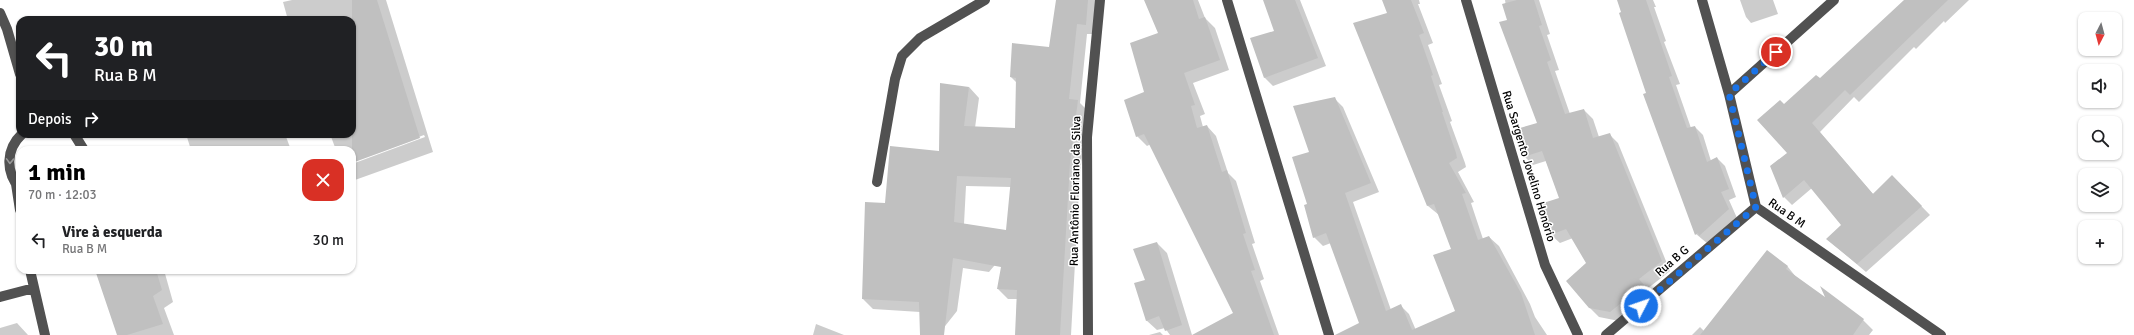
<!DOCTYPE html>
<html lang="pt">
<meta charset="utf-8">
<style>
body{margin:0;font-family:Signika,sans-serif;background:#f6f6f6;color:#202124;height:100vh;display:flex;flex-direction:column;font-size:15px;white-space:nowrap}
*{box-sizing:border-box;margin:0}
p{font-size:13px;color:#757577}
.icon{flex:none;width:22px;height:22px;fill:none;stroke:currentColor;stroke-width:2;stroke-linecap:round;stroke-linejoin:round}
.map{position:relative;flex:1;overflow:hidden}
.panel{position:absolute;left:16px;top:146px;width:340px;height:128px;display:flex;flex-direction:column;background:#fff;border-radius:12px;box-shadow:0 1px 3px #0004}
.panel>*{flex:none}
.hud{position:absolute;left:16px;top:16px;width:340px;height:122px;border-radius:12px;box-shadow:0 1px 3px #0004;background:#202124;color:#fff;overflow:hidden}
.needle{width:26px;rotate:186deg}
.buttons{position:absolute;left:2078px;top:12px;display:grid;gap:8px}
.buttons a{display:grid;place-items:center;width:44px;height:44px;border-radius:8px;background:#fff;box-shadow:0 1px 3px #0004;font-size:20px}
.pin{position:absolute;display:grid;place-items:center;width:34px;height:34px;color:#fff;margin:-17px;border:2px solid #fff;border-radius:50%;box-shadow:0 1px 4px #0007}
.me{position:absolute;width:44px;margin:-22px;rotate:49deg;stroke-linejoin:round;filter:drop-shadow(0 0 3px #0008)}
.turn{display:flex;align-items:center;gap:14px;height:84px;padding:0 12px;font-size:18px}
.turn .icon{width:52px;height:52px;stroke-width:2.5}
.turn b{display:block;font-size:28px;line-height:34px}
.then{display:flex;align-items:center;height:38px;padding:0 12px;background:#0003;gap:8px;font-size:15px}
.round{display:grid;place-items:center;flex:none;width:42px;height:42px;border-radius:12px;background:#f6f6f6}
.headline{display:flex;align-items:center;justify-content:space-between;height:68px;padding:0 12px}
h1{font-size:24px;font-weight:800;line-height:30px;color:#000}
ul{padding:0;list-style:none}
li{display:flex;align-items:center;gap:12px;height:52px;padding:0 12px}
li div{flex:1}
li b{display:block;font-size:15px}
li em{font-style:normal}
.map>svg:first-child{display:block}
.shadow{fill:#0003;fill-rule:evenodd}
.building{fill:#c0c0c0;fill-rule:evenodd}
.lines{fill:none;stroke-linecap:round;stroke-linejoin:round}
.minor{stroke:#515151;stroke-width:10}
.oneway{stroke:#979797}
.route{stroke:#1a73e8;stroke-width:7;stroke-dasharray:0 12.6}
.labels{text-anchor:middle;stroke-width:3;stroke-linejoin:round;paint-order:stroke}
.street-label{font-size:12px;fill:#000;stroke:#fff}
</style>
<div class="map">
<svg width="2134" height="335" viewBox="0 0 2134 335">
<rect width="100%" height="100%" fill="#fff"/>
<path class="shadow" d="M292 0H386L433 152 355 180 352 177V164L425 137 424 135 352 162V150H336L330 134H352V20H288L283 2Z
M1057 0H1099L1096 34H1087L1080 103 1088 111 1080 173 1071 335H1016L1017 299H1008L998 289 1015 241 989 272 963 268 957 311 938 335H921L920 312 873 309 863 299 886 204 940 152 969 87 979 98 975 128 1016 129 1017 83 1011 77 1050 48ZM966 186 1011 187 1007 233 964 224Z
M1145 0H1198L1205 18 1215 28 1229 70 1193 83 1205 114 1200 116 1203 127 1207 126 1216 136 1228 173 1236 181 1255 243 1252 244 1264 279 1260 281 1279 335H1227L1234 314 1151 144 1147 146 1137 136 1160 34Z
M1265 0H1300L1326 66 1273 86 1265 78 1251 39 1276 32Z
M1383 0H1419L1420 4H1418L1433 43 1428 45 1442 84 1439 85 1452 121 1450 122 1465 163 1466 167 1458 172 1474 202 1471 203 1483 239 1489 237 1499 246 1530 304 1535 317 1547 335H1460L1452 250 1439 215 1428 206 1388 13Z
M1505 0H1539L1550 34 1547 35 1559 70 1555 71 1570 114 1584 110 1593 119 1599 137 1609 134 1618 143 1670 271 1647 289 1652 294 1619 321 1599 317 1589 307 1588 263 1573 238 1560 243 1550 234 1561 199 1546 161 1533 165 1524 156 1539 123 1508 21Z
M1618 0H1653L1656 7H1654L1666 41 1664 42 1680 84 1676 85 1691 128 1695 127 1703 135 1711 161 1717 158 1725 166 1736 197 1729 200 1737 218 1708 244 1696 234Z
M1740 0H1773L1778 14 1751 23 1746 17Z
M1907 0H1969L1945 23 1944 21 1916 49 1914 47 1859 102 1854 97 1820 132 1873 194 1892 176 1930 215 1866 272 1827 239 1842 225 1812 188 1792 205 1784 197 1771 166 1788 153 1784 106 1820 79Z
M1334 98 1343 107 1379 192 1353 202 1391 310 1400 305 1409 314 1418 335H1342L1360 324 1331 243 1323 246 1314 237 1309 205 1310 153Z
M186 134H285L291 150H191Z
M1157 243 1167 253 1192 335H1170L1165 328 1157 330 1146 320V280Z
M1767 252 1788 267 1796 277 1827 300 1822 289 1863 320 1873 330 1869 335H1692L1700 327 1704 331Z
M96 270H164L173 302 164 308 174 335H118Z
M17 323 28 335H0V328Z
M816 324 844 335H813Z
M1160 332 1163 335H1149Z"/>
<path class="building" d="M352 0H377L420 138 352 163Z
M1056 0H1088L1086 25 1077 24 1069 99 1078 100 1070 163 1060 335H1015L1017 290 997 289 1001 267 953 258 944 335H920L919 302 862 299 865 202 885 203 890 146 939 151 940 83 969 87 964 126 1015 128 1016 78 1010 77 1012 43 1049 47ZM957 176 1011 178 1006 230 954 222Z
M1144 0H1193L1199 19 1205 17 1220 60 1184 73 1195 105 1191 106 1197 128 1207 125 1222 172 1227 170 1246 233 1243 234 1255 270 1251 271 1274 335H1192L1233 313 1144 134 1136 137 1124 100 1144 92 1130 43 1158 33Z
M1263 0H1295L1318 58 1264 78 1250 38 1274 31Z
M1382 0H1411L1424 33 1419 35 1433 75 1431 76 1443 112H1442L1456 153 1457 158 1449 163 1466 193 1462 194 1478 240 1489 236 1521 293 1535 335H1335L1359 323 1326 233 1313 238 1304 205 1307 204 1292 157 1309 152 1293 106 1335 97 1371 183 1345 193 1386 311 1401 304 1412 330 1455 311 1433 255 1451 249 1434 204 1427 206 1353 23 1387 13Z
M1517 0H1534L1542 25 1539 26 1551 60 1547 62 1565 114 1584 109 1593 138 1610 133 1662 261 1639 279 1644 285 1610 312 1589 308 1566 281 1586 263 1566 229 1550 235 1537 205 1559 198 1542 151 1523 157 1513 130 1537 123 1499 22 1507 20 1502 4Z
M1617 0H1646L1672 76 1669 77 1687 128 1695 126 1707 162 1717 157 1729 189 1721 192 1729 209 1699 236 1698 233 1695 235 1643 94 1646 93 1619 13 1621 12Z
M1904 0H1948L1850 95 1845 90 1812 123 1873 194 1892 175 1922 206 1857 264 1826 239 1841 225 1804 180 1783 198 1770 166 1787 153 1757 120 1780 100 1784 104 1816 75 1820 78Z
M1157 242 1182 325 1165 331 1159 316 1146 321 1134 283 1145 280 1133 249Z
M1767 250 1788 266 1786 269 1825 297 1820 286 1864 319 1853 335H1700Z
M95 270H156L162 290 153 296 163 324 127 335H117Z"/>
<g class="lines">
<path class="minor" d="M1227 0 1329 335
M1466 0 1545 265 1578 335
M1702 0 1729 94 1756 207 1941 335
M0 13 7 29 20 74
M1729 94 1834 0
M74 134 84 150
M877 182 895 79 902 56 920 38 985 0
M16 184 20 210
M20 189C5 172 6 149 22 134
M30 270 45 335
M0 297 34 288
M1088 335 1087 137 1100 0
M1606 335 1756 207"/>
</g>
<defs><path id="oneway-chevron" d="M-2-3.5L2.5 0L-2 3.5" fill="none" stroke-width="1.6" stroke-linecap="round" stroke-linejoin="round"/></defs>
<use class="oneway" href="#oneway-chevron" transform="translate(10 161) rotate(92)"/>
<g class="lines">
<path class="route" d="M1641 306 1756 207 1729 94 1776 52"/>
</g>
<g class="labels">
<g class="street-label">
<text transform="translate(1529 166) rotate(73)" y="4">Rua Sargento Jovelino Honório</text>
<text transform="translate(1075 191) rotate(-89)" y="4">Rua Antônio Floriano da Silva</text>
<text transform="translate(1787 213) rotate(35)" y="4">Rua B M</text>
<text transform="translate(1672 261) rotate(-41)" y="4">Rua B G</text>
</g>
</g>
</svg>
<div class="buttons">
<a><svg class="needle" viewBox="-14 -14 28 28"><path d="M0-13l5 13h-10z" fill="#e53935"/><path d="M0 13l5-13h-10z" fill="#757577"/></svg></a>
<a><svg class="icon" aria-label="sound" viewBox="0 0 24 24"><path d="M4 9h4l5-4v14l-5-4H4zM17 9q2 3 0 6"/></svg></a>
<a><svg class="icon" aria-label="search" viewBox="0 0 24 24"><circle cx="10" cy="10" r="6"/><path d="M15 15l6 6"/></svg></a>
<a><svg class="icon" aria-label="layers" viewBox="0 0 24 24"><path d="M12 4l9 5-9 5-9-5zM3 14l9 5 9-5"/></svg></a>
<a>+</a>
</div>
<div class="pin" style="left:1776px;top:52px;background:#d93025"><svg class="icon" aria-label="arrive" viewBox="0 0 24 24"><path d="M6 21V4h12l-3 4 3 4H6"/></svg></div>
<svg class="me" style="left:1641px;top:306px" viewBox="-20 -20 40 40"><circle r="17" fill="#1a73e8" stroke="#fff" stroke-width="3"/><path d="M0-11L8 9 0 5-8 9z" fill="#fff"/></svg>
<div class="hud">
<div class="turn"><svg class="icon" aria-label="left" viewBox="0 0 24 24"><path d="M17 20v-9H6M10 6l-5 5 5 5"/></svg><div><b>30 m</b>Rua B M</div></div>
<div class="then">Depois<svg class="icon" aria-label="right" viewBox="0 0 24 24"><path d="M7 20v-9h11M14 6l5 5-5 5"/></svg></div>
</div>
<section class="panel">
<div class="headline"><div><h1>1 min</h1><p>70 m · 12:03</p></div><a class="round" style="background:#d93025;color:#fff"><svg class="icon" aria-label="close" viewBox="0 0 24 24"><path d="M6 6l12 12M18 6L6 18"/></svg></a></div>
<ul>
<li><svg class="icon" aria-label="left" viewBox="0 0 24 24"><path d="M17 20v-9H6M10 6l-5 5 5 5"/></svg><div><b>Vire à esquerda</b><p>Rua B M</p></div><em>30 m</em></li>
</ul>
</section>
</div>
